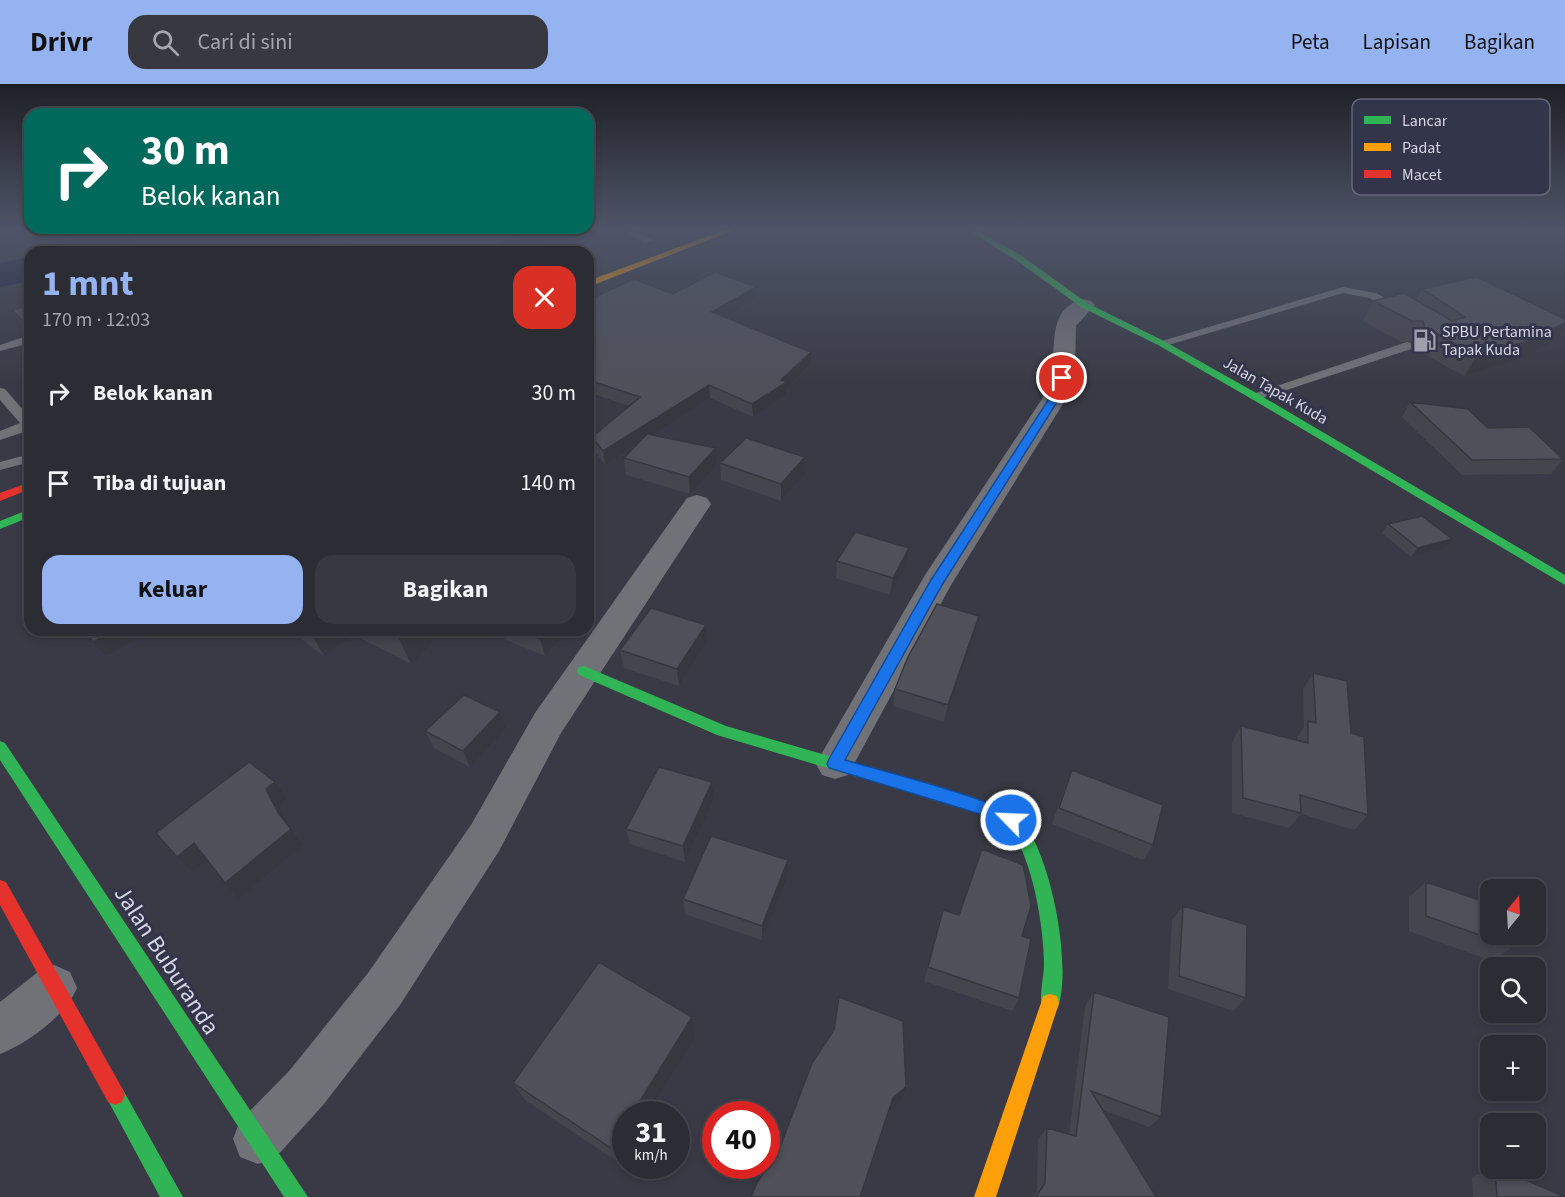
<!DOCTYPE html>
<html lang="id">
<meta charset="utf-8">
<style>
body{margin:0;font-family:"Source Sans 3",sans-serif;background:#373840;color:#f1f3f6;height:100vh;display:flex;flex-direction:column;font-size:22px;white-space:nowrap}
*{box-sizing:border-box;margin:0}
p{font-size:20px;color:#a6a7ac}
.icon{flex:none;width:33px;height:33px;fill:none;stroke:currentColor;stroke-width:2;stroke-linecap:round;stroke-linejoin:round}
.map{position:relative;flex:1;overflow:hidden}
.details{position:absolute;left:24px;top:162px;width:570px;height:390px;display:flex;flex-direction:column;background:#2b2c34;border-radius:18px;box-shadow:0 3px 9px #0003,0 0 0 2px #47484f}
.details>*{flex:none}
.banner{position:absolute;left:24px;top:24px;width:570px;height:126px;border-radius:18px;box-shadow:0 3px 9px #0003,0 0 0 2px #47484f;background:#00695c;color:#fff;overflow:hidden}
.needle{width:39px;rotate:18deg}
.fabs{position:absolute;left:1480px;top:795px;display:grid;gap:12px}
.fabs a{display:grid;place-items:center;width:66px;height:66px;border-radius:12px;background:#2b2c34;box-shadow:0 3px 9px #0003,0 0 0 2px #47484f;font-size:30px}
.speed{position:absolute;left:612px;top:1017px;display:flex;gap:12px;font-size:30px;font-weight:700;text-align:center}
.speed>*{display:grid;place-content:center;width:78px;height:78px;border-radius:50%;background:#2b2c34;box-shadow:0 3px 9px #0003,0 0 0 2px #47484f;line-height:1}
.speed small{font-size:15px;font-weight:400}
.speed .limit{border:9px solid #d22;background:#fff;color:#111}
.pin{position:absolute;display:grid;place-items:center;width:51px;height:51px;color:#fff;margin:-26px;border:3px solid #fff;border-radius:50%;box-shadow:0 2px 6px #0007}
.me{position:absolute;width:66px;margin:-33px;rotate:294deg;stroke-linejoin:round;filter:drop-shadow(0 0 4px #0008)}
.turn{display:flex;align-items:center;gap:21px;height:126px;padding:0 18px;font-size:27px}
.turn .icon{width:78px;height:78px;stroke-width:2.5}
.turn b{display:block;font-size:42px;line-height:51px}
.round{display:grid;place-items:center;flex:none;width:63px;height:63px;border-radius:18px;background:#373840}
.summary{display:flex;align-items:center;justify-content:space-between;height:102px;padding:0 18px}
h1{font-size:36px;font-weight:700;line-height:45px;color:#95b2f1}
.button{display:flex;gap:12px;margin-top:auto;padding:12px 18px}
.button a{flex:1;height:69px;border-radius:18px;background:#95b2f1;color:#111;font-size:24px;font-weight:700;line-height:69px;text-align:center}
.button a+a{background:#373840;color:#f1f3f6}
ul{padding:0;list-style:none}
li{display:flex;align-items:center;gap:18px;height:90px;padding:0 18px}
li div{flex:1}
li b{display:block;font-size:22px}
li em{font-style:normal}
header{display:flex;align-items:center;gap:36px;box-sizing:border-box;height:84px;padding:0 30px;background:#95b2f1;color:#111}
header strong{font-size:28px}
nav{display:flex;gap:33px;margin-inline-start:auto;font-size:21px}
.search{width:420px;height:54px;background:#373840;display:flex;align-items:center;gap:15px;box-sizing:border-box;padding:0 21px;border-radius:18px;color:#a6a7ac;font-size:22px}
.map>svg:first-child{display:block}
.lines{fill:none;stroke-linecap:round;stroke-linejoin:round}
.river{fill:#202040;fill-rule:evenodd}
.lane{fill:#717278;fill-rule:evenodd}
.street{fill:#717278;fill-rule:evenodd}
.fast{fill:#30b455;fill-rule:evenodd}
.slow{fill:#ff9f0a;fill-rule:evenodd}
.jam{fill:#e5322d;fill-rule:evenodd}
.wall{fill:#44454d}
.shaded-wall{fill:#37383f}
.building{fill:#4f505a;stroke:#37383f;stroke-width:1.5}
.route{fill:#1a73e8;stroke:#114b97;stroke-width:1.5}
.labels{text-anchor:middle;stroke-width:6;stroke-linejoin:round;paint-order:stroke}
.far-poi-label{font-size:16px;fill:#d5d7e5;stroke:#33354b;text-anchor:start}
.far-street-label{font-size:16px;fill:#d5d7e5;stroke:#33354b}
.near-street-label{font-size:24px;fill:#d5d7e5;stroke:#33354b}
.key{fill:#33354b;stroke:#646679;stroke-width:1.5}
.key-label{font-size:16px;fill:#d5d7e5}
</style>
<header>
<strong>Drivr</strong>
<div class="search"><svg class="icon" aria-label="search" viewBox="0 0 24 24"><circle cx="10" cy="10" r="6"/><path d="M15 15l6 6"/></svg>Cari di sini</div>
<nav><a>Peta</a><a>Lapisan</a><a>Bagikan</a></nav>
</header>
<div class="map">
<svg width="1565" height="1113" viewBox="0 0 1565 1113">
<rect width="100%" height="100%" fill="#393a45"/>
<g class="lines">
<path class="river" d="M95 145H142C123 172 84 168 55 168L61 160Z
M30 173V197L0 203V179Z"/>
<path class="lane" d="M619 145H631L654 157 645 159Z
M1343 203 1376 209 1408 226 1398 228 1369 214 1343 209 1165 262 1155 259Z
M30 251V259L0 267V261Z
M1407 258 1411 259V265L1259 315 1254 316 1247 312Z
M0 304 5 305 30 334V346L0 356V347L20 339 0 316Z
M30 370V378L0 386V378Z"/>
<path class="street" d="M1084 215 1091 217 1095 221 1076 242 1075 284 1066 315 951 501 848 691 835 695 822 691 816 680 822 669 925 491 1042 315C1046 305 1050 294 1052 283 1056 256 1049 223 1084 215Z
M697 411 707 414 711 420 561 649 499 767 400 921 324 1020 276 1073 258 1080 240 1073 233 1055 240 1037 290 986 368 889 471 741 535 629 687 414Z
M54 881 70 888 77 904C65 932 28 959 0 970V918L38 888Z"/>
<path class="fast" d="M966 145H975L1022 172 1087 219 1164 257 1258 310 1565 491V501L1250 314 1158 261 1081 223 1016 176Z
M30 425V433L0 445V437Z
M584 582 726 642 987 718C996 721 1009 724 1017 731 1050 762 1074 884 1057 926L1050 928 1043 926C1038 913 1044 894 1044 880 1044 844 1032 767 1006 741 1000 736 992 734 985 731L717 651 579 591 577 587 579 583Z
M0 657 5 659 308 1113H284L0 676Z
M115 1001 122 1004 183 1113H160L105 1011 108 1004Z"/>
<path class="slow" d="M727 145H737L588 203V197Z
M1050 910 1057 912 1059 919 996 1113H974L1041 919 1043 912Z"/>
<path class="jam" d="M30 398V405L0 417V409Z
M0 796 6 798 122 1004 125 1011 122 1018 115 1021 108 1018 0 821Z"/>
</g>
<path class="wall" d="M309 145H546L548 155 517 168H342L312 153Z
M1422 205 1556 257 1514 277 1464 292 1413 264 1412 257 1401 258 1363 237 1373 217 1416 216Z
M673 210 756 215 725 233 811 268V280L787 304 786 311 753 333 710 314 652 351 717 381 690 410 626 391 624 374 637 360 605 381 594 366 592 353 629 322 588 308V216Z
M30 221V249L22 240 13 226Z
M1410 318 1488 344 1563 375 1551 390 1462 391 1402 333Z
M720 379 805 390 781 417 721 396Z
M1388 440 1445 464 1411 473 1382 449Z
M909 464 907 481 890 511 836 494 837 477Z
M289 546H428L433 559 411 580 354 551 324 572Z
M501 546H571L545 572 504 555Z
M975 549 944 638 893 622 895 605Z
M707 558 679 602 624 584 620 566Z
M1313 589 1351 649 1368 731 1354 746 1301 730 1289 744 1232 729V658L1241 642 1297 656V653L1304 643 1303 605Z
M506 645 470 683 434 664 425 647Z
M1072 686 1153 761 1143 776 1052 740 1065 703Z
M712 698 714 715 685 778 630 760 626 745Z
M788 792 762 856 685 830 683 815Z
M1426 798 1513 863 1492 877 1409 847V813Z
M1183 822 1246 914 1233 927 1168 905 1172 836Z
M943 826 1022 852 1019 914 1012 927 924 897Z
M1094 908 1161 1033 1149 1043 1103 1026 1156 1113H1033L1037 1108 1038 1055 1047 1044 1069 1050 1085 922Z
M692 933 696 952 648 1030H626L619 1079 525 1016 513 999Z
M1492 1084H1498L1565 1113H1473L1472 1093Z"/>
<path class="shaded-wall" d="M536 145H546L548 155 517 168H477Z
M451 163 452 168H439Z
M756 203V215L713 240 712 228Z
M1565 239V244L1556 257 1514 277 1464 292 1477 271Z
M811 268V280L787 304 786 311 753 333 752 320 781 296Z
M709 301 710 314 605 381 603 367Z
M716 364 717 381 690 410 689 393Z
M805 373V390L781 417V400Z
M1452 455 1445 464 1411 473 1418 464Z
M909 464 907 481 890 511 893 494Z
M979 532 975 549 944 638 948 621Z
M706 541 707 558 679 602 677 585Z
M114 546H153L106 572 93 558Z
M309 546H352L354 551 324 572Z
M406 546H428L433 559 411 580 398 553Z
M549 546H571L545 572 540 555Z
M500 628 506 645 470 683 463 667Z
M275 698 287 714 279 721 291 746 303 761 239 814 225 799 266 705Z
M712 698 714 715 685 778 683 762Z
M194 759 209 775 192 788 177 773Z
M788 776V792L762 856V842Z
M692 933 696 952 648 1030H632Z
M906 1003 901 1017 889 1028 893 1014Z
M626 1041V1068L619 1079 611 1064Z"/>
<path class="building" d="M319 145H536L477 168H462L451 163 439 168H367Z
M715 188 756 203 712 228 811 268 781 296 787 298 752 320 709 301 603 367 592 353 640 313 588 296V216L634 195 673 210Z
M1477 193 1565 235V239L1528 257 1477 271 1425 244 1423 237H1412L1373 217 1404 209 1452 237 1465 233 1422 205Z
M30 221V246L13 226Z
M1410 318 1468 325 1488 344 1529 343 1563 375 1472 376Z
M647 350 716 364 689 393 624 374Z
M746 354 805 373 781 400 720 379Z
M1422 432 1452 455 1418 464 1388 440Z
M855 448 909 464 893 494 837 477Z
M937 520 979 532 948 621 895 605 908 573Z
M651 524 706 541 677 585 620 566Z
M86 546H114L93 558Z
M384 546H406L398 553Z
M519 546H549L540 555Z
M1313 589 1347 597 1351 649 1364 653 1368 731 1300 711 1301 729 1243 714 1241 642 1308 659V637L1316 639Z
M464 611 500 628 463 667 425 647Z
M249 678 275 698 266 705 279 730 291 745 225 799 194 759 177 773 156 749Z
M659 683 712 698 683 762 626 745Z
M1072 686 1163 721 1153 761 1059 724Z
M711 752 788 776 762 842 683 815Z
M982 765 1023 781 1025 790 1031 822 1022 852 1031 855 1019 914 928 883 943 826 959 831Z
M1426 798 1491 820V850H1511L1513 863 1426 832Z
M1183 822 1247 841 1246 914 1179 892Z
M599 878 692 933 632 1030H626V1041L611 1064 513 999Z
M1094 908 1169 933 1161 1033 1091 1007 1156 1113H1036L1045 1099 1047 1044 1076 1052Z
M839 913 903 937 906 1003 893 1014 860 1113H751L757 1099 779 1066 812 979 834 946Z
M1495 1084H1498L1565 1113H1497Z"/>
<linearGradient id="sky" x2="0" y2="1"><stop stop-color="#1f2026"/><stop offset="0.48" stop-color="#4e5568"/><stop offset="1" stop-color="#4e5568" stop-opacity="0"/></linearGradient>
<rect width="1565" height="301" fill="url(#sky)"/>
<path class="route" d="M1062 291 1067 294 1059 315 942 501 845 676C871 684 1011 719 1019 736L1016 742 1011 744 983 731 829 684 827 680 829 675 931 496 1049 315 1057 294Z"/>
<defs>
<symbol id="fuel-bare" viewBox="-9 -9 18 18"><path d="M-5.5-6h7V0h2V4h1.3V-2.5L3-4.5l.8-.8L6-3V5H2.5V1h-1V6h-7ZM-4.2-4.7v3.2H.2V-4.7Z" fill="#9ea0ad" stroke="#33354b" stroke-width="2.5" paint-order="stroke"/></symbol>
</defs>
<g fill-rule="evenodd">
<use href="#fuel-bare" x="1408" y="240" width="33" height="33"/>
</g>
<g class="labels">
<g class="far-poi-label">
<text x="1442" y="253">SPBU Pertamina<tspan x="1442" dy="18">Tapak Kuda</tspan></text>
</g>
<g class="far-street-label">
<text transform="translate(1276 306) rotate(30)" y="6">Jalan Tapak Kuda</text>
</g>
<g class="near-street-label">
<text transform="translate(167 876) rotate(57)" y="8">Jalan Buburanda</text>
</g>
</g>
<rect x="1352" y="15" width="198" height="96" rx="9" class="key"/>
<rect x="1364" y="32" width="27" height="8" fill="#30b455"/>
<rect x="1364" y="59" width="27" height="8" fill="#ff9f0a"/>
<rect x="1364" y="86" width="27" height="8" fill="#e5322d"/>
<g class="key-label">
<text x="1402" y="42">Lancar</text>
<text x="1402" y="69">Padat</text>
<text x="1402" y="96">Macet</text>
</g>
</svg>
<div class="fabs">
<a><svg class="needle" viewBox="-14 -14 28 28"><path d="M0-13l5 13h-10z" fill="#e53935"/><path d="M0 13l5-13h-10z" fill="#a6a7ac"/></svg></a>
<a><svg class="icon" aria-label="search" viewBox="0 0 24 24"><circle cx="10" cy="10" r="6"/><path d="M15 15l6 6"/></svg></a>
<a>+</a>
<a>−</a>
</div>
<div class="speed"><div>31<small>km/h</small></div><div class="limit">40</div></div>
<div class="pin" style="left:1062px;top:294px;background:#d93025"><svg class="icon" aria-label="arrive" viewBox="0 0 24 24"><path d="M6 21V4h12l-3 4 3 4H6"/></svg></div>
<svg class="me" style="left:1011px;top:736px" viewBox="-20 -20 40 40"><circle r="17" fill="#1a73e8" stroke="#fff" stroke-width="3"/><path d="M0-11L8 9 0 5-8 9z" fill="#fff"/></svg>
<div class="banner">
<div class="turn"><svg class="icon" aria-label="right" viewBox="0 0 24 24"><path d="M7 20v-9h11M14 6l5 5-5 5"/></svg><div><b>30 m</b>Belok kanan</div></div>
</div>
<section class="details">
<div class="summary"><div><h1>1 mnt</h1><p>170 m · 12:03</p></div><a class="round" style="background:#d93025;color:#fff"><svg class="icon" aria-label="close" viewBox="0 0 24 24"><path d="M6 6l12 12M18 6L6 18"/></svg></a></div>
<ul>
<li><svg class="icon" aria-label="right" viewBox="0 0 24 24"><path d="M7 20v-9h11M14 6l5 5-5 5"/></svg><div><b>Belok kanan</b></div><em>30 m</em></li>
<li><svg class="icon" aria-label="arrive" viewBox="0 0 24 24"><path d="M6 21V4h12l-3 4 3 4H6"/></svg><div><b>Tiba di tujuan</b></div><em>140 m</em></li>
</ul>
<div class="button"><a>Keluar</a><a>Bagikan</a></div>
</section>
</div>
